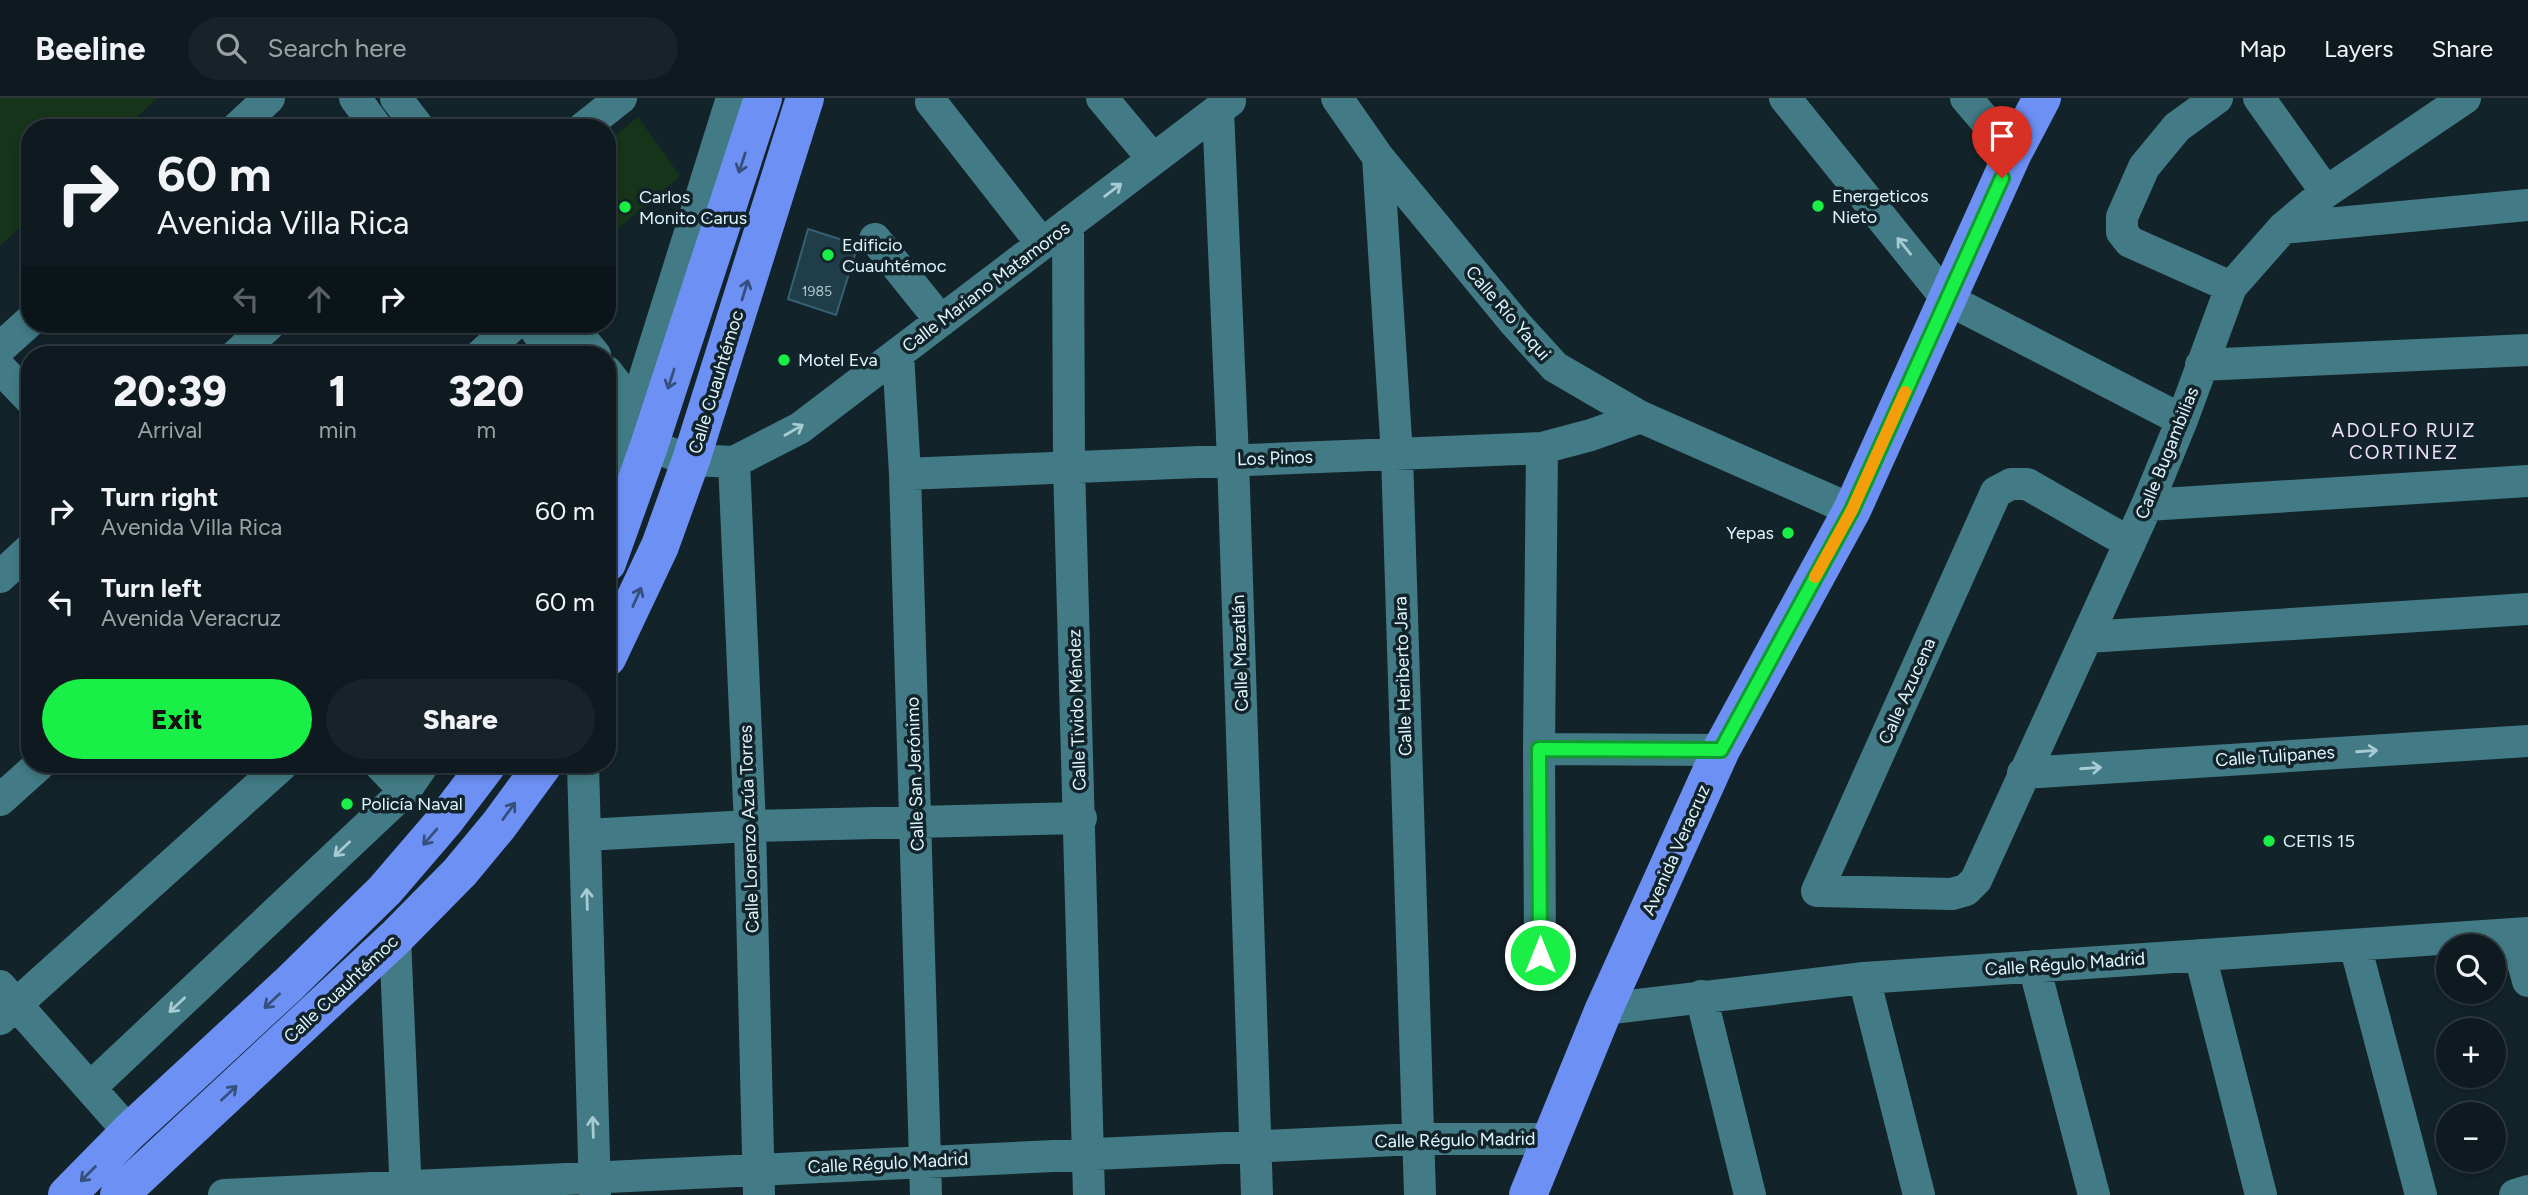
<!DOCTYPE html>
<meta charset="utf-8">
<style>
body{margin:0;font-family:Figtree,sans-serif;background:#172329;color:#f1f3f6;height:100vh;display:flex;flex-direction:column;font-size:26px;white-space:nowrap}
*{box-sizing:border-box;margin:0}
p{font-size:23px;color:#9ba1a5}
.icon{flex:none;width:38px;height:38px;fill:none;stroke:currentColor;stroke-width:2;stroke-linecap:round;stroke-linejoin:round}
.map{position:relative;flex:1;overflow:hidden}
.side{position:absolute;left:21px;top:248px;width:595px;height:427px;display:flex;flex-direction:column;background:#0e1a20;border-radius:28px;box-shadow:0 4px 10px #0003,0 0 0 2px #2e383e}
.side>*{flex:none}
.guide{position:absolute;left:21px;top:21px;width:595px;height:214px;border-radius:28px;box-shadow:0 4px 10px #0003,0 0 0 2px #2e383e;background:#0e1a20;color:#f1f3f6;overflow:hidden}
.tools{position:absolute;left:2436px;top:836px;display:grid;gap:14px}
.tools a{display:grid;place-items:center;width:70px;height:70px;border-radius:50%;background:#0e1a20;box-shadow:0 4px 10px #0003,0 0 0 2px #2e383e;font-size:35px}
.pin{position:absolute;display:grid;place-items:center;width:60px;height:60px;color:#fff;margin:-72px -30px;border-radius:50% 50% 50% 0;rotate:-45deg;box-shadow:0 0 7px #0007}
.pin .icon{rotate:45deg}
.me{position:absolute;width:77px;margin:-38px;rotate:0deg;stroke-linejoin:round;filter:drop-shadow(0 0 5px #0008)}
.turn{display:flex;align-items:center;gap:24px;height:147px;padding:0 21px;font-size:32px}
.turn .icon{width:91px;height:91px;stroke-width:2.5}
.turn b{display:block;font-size:49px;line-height:60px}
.lanes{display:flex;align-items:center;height:66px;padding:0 21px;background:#0003;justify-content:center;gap:35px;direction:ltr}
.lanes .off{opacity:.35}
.eta{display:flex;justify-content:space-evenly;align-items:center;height:119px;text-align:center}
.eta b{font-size:42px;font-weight:800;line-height:49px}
.primary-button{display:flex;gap:14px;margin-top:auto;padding:14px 21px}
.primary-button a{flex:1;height:80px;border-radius:42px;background:#19ef47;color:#111;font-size:28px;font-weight:800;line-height:80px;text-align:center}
.primary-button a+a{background:#172329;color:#f1f3f6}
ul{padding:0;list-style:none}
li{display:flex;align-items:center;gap:21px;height:91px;padding:0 21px}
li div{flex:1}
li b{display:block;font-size:26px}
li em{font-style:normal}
header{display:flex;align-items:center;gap:42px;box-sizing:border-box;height:98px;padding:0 35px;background:#0e1a20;border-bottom:2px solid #2e383e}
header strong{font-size:33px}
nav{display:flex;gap:38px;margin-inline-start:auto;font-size:24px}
.search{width:490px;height:63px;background:#172329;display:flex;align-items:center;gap:18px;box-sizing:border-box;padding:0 24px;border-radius:38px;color:#9ba1a5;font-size:26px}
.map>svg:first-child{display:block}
.green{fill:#163419}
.building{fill:#203d4a;stroke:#346074;stroke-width:2}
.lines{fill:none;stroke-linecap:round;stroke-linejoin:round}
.minor{stroke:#427b85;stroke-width:32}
.major{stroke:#6d90f5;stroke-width:38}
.oneway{stroke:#374f7b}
.oneway2{stroke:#a7cbd3}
.route-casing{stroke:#109b2e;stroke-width:18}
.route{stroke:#19ef47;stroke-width:12}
.slow{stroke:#f59e0b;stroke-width:12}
.poi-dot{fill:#19ef47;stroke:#13232a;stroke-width:2.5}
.labels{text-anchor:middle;stroke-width:7;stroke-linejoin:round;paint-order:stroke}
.number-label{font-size:14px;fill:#aec8d0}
.poi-label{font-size:18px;fill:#def6fd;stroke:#13232a;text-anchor:start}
.street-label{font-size:18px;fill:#def6fd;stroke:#13232a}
.neighbourhood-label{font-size:19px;letter-spacing:2px;fill:#eee0fd;stroke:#13232a}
</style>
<header>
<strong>Beeline</strong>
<div class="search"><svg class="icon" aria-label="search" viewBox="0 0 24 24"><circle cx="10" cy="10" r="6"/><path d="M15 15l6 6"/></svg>Search here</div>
<nav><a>Map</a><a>Layers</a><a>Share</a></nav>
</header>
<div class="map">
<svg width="2528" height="1097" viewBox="0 0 2528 1097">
<rect width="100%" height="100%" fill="#13232a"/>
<path class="green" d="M0 0H157L126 30H30V120L0 148Z
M638 19 680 78 607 140V44Z"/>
<path class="building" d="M808 131 858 147 836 217 788 201Z"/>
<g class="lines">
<path class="minor" d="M355 0 377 30
M396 0 419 30
M1102 0 1153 61
M1337 0 1378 59 1515 225 1555 269 1641 319 1852 412
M1785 0 1947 201 2182 322
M1966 0 2013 55
M2217 0 2177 29 2144 69 2122 119V134L2130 144 2231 189
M2259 0 2326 94
M931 4 1042 146
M1218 12 1233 361 1257 1097
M237 30 269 0
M583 30 621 0
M1378 59 1397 357 1420 1097
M1068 126 1069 368 1089 1097
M2283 130 2528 107
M875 141 941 223
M531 226 555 257
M570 226 595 257
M0 250 30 223
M898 256 905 376 926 1097
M236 257 270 226
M481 257 514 226
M2201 267 2528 252
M0 270 30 301
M607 274 635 310 640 324
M607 325 621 343 649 348 691 362 734 364 800 330 1230 3
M734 364 750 728 759 1097
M607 373 635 310 732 0
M905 376 1542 350 1591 337 1641 319
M2147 407 2528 383
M2130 445 2027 386H2011L1996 394 1817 793 1952 796 1966 792 1976 782 2147 407 2182 322 2231 189 2283 130 2326 94 2465 0
M0 479 30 451
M2087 539 2528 511
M1539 651 1721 652
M380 667 405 693
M583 667 595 1097
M2023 675 2528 643
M0 702 39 667
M585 737 750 728 1081 720
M2515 836 2528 883
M395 840 406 1097
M2355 847 2421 1097
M1540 857 1539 651 1542 350
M2200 857 2261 1097
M2034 868 2094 1097
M1864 880 1919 1097
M0 888 129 1034
M1701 898 1750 1097
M1604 911 1864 880 2528 835
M0 921 282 667
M91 989 405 693 423 667
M224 1097 1416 1041H1553
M2515 1097 2528 1093"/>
<path class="major" d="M607 465 649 348 763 0
M607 560 660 448 691 362 805 0
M67 1097 129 1034 289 886 385 792 446 721 487 667
M119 1097 395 840 460 774 499 727 543 667
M1528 1097 1604 911 1721 652 1852 412 2013 55 2042 0"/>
</g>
<defs><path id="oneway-shaft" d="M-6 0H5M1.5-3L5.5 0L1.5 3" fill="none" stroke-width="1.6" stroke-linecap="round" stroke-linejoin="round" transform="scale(1.75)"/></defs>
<g class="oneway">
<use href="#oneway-shaft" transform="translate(742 65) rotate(108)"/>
<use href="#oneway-shaft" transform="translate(745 192) rotate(-73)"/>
<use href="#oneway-shaft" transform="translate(671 281) rotate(108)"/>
<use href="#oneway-shaft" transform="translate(637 499) rotate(-66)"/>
<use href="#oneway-shaft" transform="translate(509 713) rotate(-54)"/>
<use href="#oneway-shaft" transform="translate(430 739) rotate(131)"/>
<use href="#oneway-shaft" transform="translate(272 903) rotate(137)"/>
<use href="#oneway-shaft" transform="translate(229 995) rotate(-43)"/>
<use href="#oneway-shaft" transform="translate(88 1076) rotate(135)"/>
</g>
<g class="oneway2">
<use href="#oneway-shaft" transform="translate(1113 92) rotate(-37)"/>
<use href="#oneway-shaft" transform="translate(1904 148) rotate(-129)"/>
<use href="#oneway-shaft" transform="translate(794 332) rotate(-30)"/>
<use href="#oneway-shaft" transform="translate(2367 653) rotate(-4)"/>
<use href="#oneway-shaft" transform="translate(2091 670) rotate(-4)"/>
<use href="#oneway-shaft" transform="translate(342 751) rotate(137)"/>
<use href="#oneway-shaft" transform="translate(587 801) rotate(-92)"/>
<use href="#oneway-shaft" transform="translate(177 907) rotate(137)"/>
<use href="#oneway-shaft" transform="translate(593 1029) rotate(-92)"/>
</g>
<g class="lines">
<defs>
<path id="route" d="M1540 857 1539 651 1721 652 1852 412 2002 80"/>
</defs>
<use href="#route" class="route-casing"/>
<use href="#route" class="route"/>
<path class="slow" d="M1815 479 1852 412 1905 294"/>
</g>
<g class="poi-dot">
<circle cx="1818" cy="108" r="7"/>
<circle cx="625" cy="109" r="7"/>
<circle cx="828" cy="157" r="7"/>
<circle cx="784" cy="262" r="7"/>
<circle cx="1788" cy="435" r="7"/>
<circle cx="347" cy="706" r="7"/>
<circle cx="2269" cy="743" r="7"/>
</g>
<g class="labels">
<g class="number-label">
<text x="817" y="198">1985</text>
</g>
<g class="poi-label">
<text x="1832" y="104">Energeticos<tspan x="1832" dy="21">Nieto</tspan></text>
<text x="639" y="105">Carlos<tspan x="639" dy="21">Monito Carus</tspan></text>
<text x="842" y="153">Edificio<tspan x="842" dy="21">Cuauhtémoc</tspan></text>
<text x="798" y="268">Motel Eva</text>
<text x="1774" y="441" text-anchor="end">Yepas</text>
<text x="361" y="712">Policía Naval</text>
<text x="2283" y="749">CETIS 15</text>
</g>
<g class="street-label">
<text transform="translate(986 189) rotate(-37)" y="6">Calle Mariano Matamoros</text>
<text transform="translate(1508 215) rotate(49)" y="6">Calle Río Yaqui</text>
<text transform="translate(716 284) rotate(-73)" y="6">Calle Cuauhtémoc</text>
<text transform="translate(2167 355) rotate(-68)" y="6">Calle Bugambilias</text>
<text transform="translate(1275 360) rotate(-2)" y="6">Los Pinos</text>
<text transform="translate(1240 555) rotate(-92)" y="6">Calle Mazatlán</text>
<text transform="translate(1403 578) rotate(-92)" y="6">Calle Heriberto Jara</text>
<text transform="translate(1907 593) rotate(-66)" y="6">Calle Azucena</text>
<text transform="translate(1077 612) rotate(-92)" y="6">Calle Tivido Méndez</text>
<text transform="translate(2275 658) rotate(-4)" y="6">Calle Tulipanes</text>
<text transform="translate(915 676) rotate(-92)" y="6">Calle San Jerónimo</text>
<text transform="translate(749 731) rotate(-92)" y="6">Calle Lorenzo Azúa Torres</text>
<text transform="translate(1676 752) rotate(-66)" y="6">Avenida Veracruz</text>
<text transform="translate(2065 866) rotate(-4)" y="6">Calle Régulo Madrid</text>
<text transform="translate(341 891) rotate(-43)" y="6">Calle Cuauhtémoc</text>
<text transform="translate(1455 1042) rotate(-1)" y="6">Calle Régulo Madrid</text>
<text transform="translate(888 1065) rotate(-3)" y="6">Calle Régulo Madrid</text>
</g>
<g class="neighbourhood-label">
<text x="2404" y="339">ADOLFO RUIZ<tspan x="2404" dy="22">CORTINEZ</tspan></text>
</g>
</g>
</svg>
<div class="tools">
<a><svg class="icon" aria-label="search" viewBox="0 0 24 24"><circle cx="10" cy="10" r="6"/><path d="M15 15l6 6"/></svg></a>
<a>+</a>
<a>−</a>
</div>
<div class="pin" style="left:2002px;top:80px;background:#d93025"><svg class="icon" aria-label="arrive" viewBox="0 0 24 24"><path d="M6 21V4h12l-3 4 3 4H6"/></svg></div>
<svg class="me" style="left:1540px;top:857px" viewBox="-20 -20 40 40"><circle r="17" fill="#19ef47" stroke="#fff" stroke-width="3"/><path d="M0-11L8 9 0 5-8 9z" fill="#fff"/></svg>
<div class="guide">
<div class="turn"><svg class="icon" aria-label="right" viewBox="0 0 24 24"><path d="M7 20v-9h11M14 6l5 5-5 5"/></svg><div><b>60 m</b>Avenida Villa Rica</div></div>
<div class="lanes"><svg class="icon off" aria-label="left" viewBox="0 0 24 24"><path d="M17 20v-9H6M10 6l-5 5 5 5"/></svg><svg class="icon off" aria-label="ahead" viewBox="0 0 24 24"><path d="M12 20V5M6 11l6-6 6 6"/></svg><svg class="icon" aria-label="right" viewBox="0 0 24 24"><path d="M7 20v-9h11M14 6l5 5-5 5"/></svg></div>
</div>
<section class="side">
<div class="eta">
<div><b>20:39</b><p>Arrival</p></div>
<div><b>1</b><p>min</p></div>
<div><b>320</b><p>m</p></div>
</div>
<ul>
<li><svg class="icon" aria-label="right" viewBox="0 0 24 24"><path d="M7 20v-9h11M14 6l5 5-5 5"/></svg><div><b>Turn right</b><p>Avenida Villa Rica</p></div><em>60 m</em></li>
<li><svg class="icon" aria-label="left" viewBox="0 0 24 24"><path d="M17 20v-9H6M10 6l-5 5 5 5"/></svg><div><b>Turn left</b><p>Avenida Veracruz</p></div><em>60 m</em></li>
</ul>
<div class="primary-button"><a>Exit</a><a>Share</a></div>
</section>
</div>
